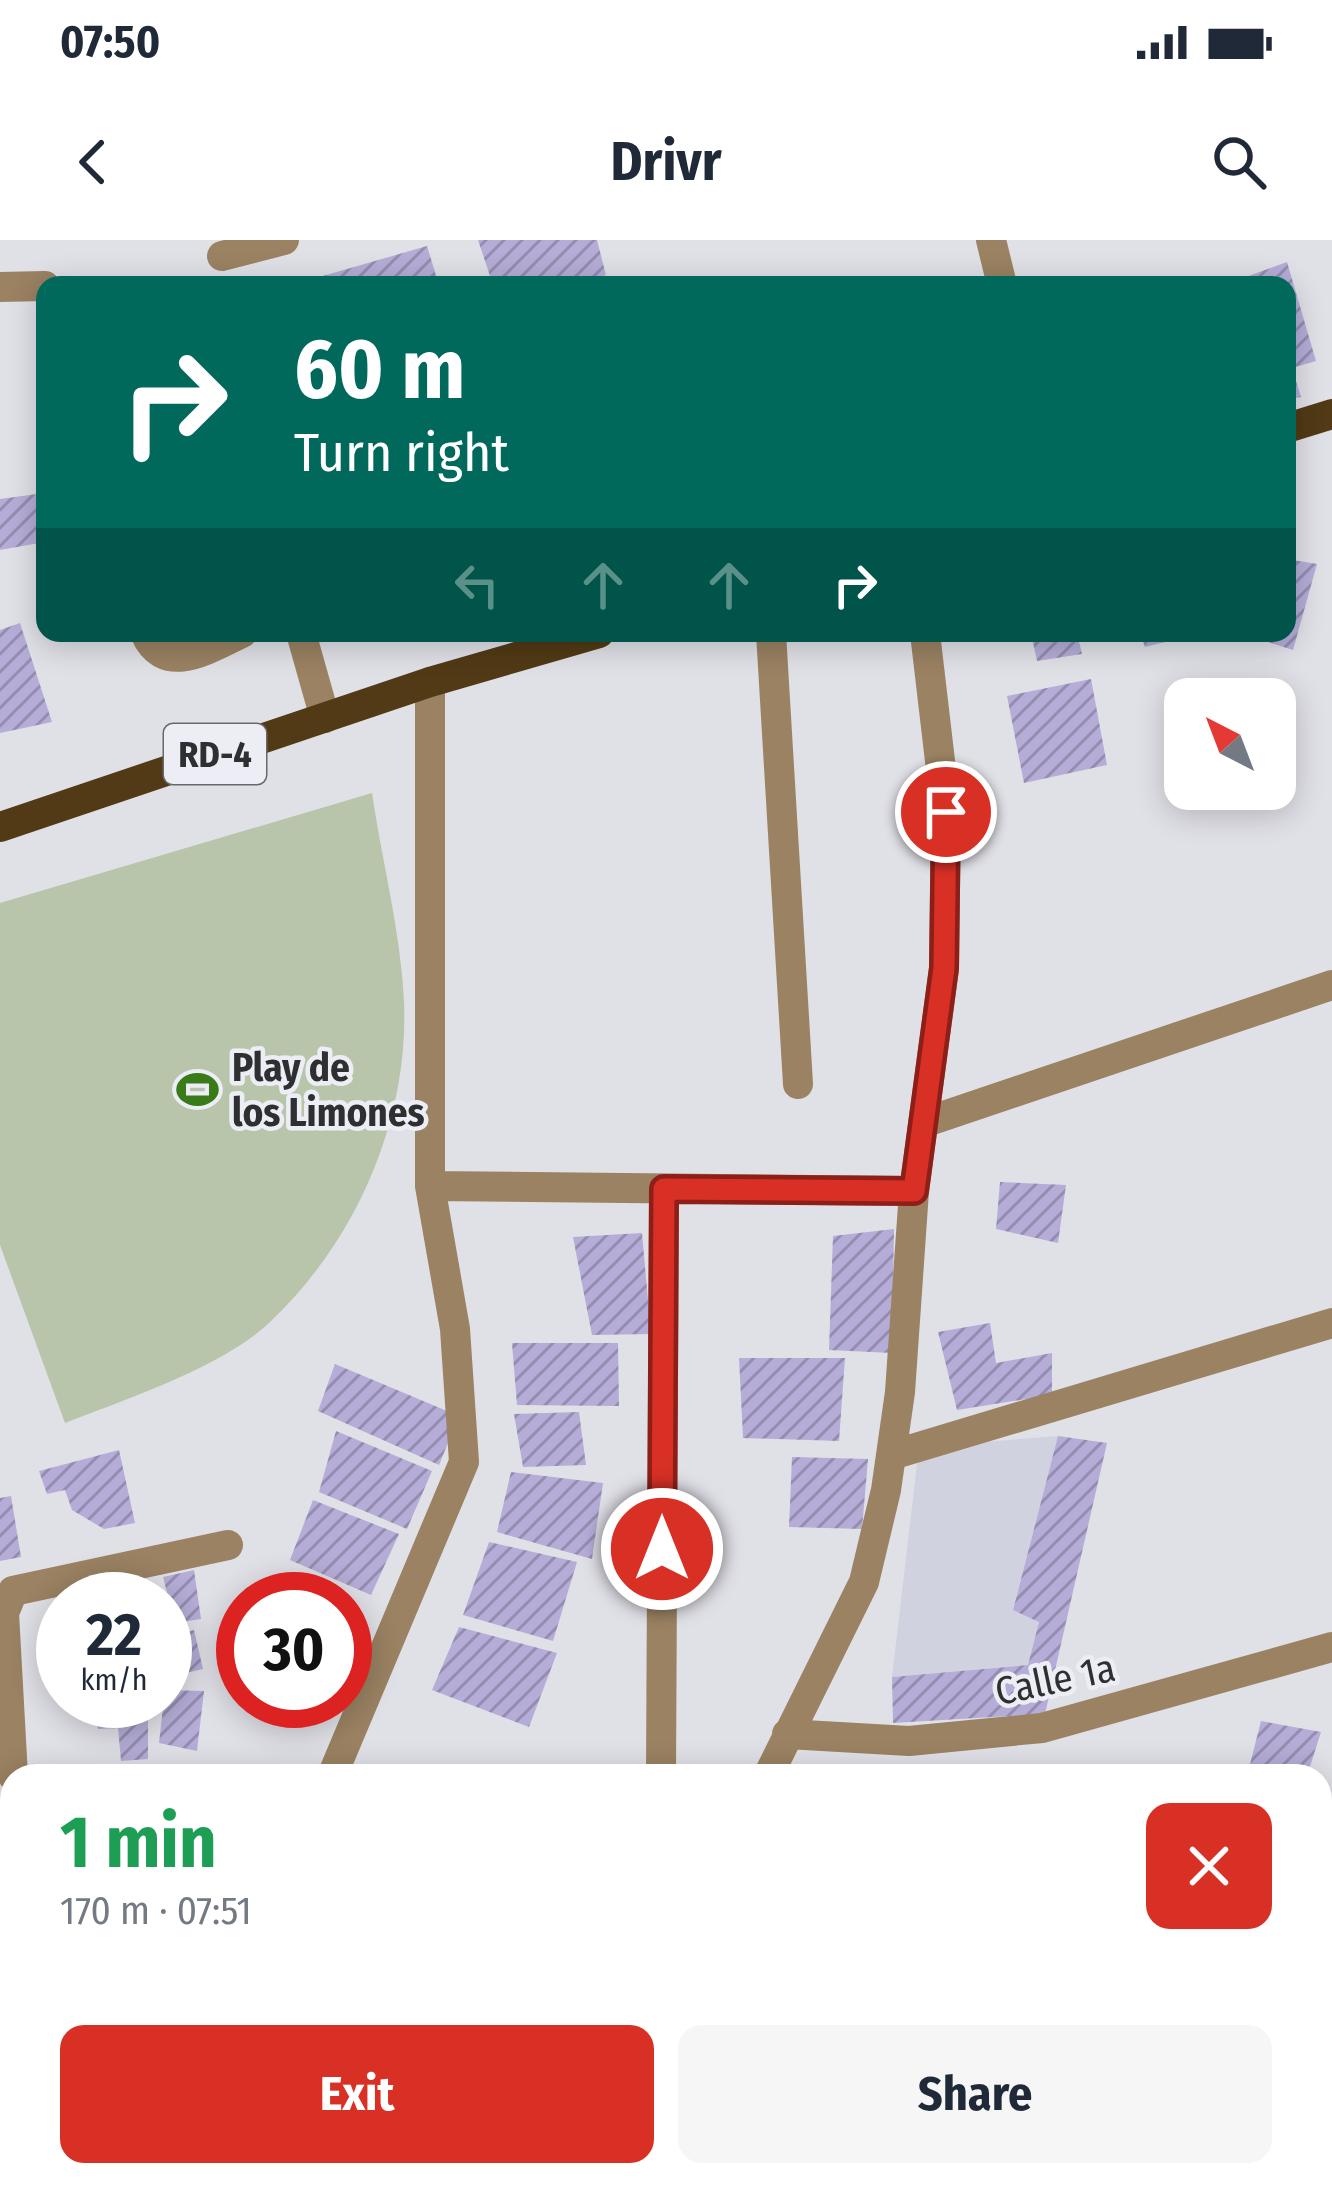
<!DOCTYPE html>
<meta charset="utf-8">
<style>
body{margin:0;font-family:"Fira Sans Condensed",sans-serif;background:#f6f6f7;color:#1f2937;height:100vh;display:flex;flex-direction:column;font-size:45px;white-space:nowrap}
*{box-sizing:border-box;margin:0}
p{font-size:39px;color:#747a83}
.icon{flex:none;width:66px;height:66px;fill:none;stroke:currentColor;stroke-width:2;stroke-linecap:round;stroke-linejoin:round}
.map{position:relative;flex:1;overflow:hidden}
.details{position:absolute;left:0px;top:1524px;width:1332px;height:423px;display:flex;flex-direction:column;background:#fff;border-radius:36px 36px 0 0;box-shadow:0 6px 30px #0003}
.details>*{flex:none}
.guide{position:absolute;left:36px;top:36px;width:1260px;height:366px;border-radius:24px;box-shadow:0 6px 30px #0003;background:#00695c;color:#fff;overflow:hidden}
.needle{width:78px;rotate:318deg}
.tools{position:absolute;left:1164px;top:438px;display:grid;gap:24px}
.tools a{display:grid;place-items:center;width:132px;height:132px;border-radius:24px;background:#fff;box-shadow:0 6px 30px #0003;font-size:60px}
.speed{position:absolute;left:36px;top:1332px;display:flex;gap:24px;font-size:60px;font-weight:700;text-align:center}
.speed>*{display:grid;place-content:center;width:156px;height:156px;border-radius:50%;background:#fff;box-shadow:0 6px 30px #0003;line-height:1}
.speed small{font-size:30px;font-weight:400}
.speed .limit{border:18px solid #d22;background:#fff;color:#111}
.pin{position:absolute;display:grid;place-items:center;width:102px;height:102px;color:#fff;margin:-51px;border:6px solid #fff;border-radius:50%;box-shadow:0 3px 12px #0007}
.me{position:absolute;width:132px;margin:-66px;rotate:0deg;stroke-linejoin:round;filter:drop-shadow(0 0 9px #0008)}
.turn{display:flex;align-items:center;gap:42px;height:252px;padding:0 60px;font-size:54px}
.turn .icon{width:156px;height:156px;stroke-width:2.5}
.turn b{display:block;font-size:84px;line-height:102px}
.lanes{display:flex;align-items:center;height:114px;padding:0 60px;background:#0003;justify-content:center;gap:60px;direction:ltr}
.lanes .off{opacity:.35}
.round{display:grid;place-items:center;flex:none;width:126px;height:126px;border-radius:24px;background:#f6f6f7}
.headline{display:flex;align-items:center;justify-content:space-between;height:204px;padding:0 60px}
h1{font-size:72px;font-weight:700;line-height:90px;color:#1e9e55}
.action{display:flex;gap:24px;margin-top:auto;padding:24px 60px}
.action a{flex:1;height:138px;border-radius:24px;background:#d93025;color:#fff;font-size:48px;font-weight:700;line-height:138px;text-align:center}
.action a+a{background:#f6f6f7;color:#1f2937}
.status{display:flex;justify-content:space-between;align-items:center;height:84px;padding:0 60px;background:#fff;direction:ltr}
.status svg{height:33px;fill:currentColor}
header{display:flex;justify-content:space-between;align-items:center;height:156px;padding:0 60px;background:#fff;font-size:54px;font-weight:700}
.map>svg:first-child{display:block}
.built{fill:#d1d2e0}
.park{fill:#b8c5aa}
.building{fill:url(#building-hatch)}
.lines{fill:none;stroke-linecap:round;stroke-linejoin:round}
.minor{stroke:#9a8262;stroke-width:30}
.major{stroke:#513a15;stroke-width:30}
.route-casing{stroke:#8d1f18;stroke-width:30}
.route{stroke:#d93025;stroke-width:21}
.labels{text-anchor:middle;stroke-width:9;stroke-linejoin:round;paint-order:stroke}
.shield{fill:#edeef5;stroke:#67686c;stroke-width:3}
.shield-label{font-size:36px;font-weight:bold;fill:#2e2f31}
.poi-label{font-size:39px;font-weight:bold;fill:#2e2f31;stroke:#edeef5;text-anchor:start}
.street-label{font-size:39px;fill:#2e2f31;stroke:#edeef5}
</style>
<div class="status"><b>07:50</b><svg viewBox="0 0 49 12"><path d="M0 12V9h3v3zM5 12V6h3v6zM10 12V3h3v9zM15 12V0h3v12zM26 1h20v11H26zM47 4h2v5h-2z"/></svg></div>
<header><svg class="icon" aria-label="back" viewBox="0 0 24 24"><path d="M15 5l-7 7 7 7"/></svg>Drivr<svg class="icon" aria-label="search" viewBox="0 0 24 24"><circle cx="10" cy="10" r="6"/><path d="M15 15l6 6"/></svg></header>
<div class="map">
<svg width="1332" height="1945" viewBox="0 0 1332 1945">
<defs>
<pattern id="building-hatch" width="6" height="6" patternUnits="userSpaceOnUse" patternTransform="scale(3)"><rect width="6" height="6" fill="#b5add7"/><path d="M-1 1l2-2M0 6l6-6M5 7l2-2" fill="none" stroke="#948daf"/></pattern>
</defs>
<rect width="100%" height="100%" fill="#e0e0e7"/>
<path class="built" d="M1058 1196 1013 1369 1039 1382 1028 1425 892 1437 919 1207Z"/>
<path class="park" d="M372 553C382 621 401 693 404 762 409 880 356 1001 270 1082 223 1127 126 1159 65 1183L0 1005V663Z"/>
<path class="building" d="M478 0H597L606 35 569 45H493Z
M427 6 439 45H296L295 44Z
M1287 22 1316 121 1292 128 1301 157 1287 160V45L1226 44Z
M37 254 45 277V302L0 310V259Z
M1287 319 1317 324 1293 410 1243 394 1287 393Z
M20 383 52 482 0 493V390Z
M1031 393H1077L1082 414 1037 421Z
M1140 393H1191L1192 395 1145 407Z
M1091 439 1107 525 1024 543 1007 456Z
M1000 942 1066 945 1058 1003 996 989Z
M894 989 892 1113 829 1110 833 996Z
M642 993 651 1094 592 1095 573 997Z
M990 1083 996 1123 1052 1113V1155L957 1170 938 1092Z
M512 1103H618L619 1166 517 1165Z
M739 1118H845L839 1201 743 1198Z
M335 1124 459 1176 439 1225 318 1171Z
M579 1172 586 1225 523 1227 514 1174Z
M336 1191 432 1231 407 1289 319 1252Z
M1058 1196 1107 1203 1045 1474 893 1483 892 1437 1028 1425 1039 1382 1013 1370Z
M119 1210 135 1283 104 1289 72 1270 65 1250 47 1254 39 1231Z
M792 1217 868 1219 862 1289 789 1287Z
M511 1232 603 1243 592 1319 497 1292Z
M11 1256 21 1317 0 1321V1258Z
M313 1260 399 1294 371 1355 290 1320Z
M489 1302 577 1322 553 1401 463 1375Z
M194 1330 201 1379 175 1383 163 1337Z
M459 1387 557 1413 529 1487 432 1450Z
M194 1390 203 1429 165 1438V1397Z
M165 1450 204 1451 197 1511 159 1503Z
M148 1461V1519L121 1521 118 1488 98 1489 96 1465Z
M1261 1481 1321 1492 1307 1536H1247Z
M12 1609V1670H0V1610Z
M0 1756H12V1814L0 1813Z
M1332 1783V1902L1320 1905V1831L1325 1830 1320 1786Z
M83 1935H172L168 1945H107Z
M430 1935H461L481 1945H425Z
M771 1935H838L834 1945H767Z
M931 1935H1003L1005 1945H934Z
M1169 1935H1225V1936L1198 1945H1173Z"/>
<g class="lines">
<path class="minor" d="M991 0 1002 45
M222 16 284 0
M0 47 45 46
M145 393C164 438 210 408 242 393
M301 393 325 478
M771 393 798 844
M926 882 1332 745
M430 946 914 951
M892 1215 1332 1083
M787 1494 909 1501 1042 1488 1332 1407
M13 1536 4 1373 13 1351 228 1305
M332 1536 464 1222 455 1089 430 946V442
M661 1536 664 949
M768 1536 864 1342 886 1250 900 1152 914 951 944 729 946 572 925 393
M0 1585 12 1581
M1320 1748 1332 1745
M517 1935 545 1945
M191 1945 195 1935
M569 1945 575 1935"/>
<path class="major" d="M1287 188 1332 174
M0 587 430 442 599 393"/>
</g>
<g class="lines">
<defs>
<path id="route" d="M662 1309 664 949 914 951 944 728 946 572"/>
</defs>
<use href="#route" class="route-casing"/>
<use href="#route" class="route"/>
</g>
<defs>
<symbol id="stadium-bare" viewBox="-9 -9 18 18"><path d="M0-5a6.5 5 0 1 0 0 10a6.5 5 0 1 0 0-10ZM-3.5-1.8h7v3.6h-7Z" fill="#397a19" stroke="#edeef5" stroke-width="2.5" paint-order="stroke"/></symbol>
</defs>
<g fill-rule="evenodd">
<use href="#stadium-bare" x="168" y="820" width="59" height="59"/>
</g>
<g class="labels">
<rect class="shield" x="164" y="484" width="102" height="60" rx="9"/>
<g class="shield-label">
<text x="215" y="527">RD-4</text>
</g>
<g class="poi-label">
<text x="232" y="841">Play de<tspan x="232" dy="45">los Limones</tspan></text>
</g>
<g class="street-label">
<text transform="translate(1055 1439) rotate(-12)" y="14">Calle 1a</text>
</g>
</g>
</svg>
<div class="tools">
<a><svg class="needle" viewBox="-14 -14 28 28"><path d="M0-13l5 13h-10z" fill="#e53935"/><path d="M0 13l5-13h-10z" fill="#747a83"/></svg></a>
</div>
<div class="speed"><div>22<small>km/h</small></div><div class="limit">30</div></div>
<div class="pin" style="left:946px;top:572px;background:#d93025"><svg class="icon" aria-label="arrive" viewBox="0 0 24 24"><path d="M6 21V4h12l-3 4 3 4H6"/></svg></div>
<svg class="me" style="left:662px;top:1309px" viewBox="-20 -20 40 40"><circle r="17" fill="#d93025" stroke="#fff" stroke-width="3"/><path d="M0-11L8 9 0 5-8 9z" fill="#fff"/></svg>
<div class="guide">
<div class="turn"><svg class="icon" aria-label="right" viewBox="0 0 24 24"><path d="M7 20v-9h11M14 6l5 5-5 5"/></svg><div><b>60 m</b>Turn right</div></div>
<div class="lanes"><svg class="icon off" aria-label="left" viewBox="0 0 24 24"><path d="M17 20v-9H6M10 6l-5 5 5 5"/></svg><svg class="icon off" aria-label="ahead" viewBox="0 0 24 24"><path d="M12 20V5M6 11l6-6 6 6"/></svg><svg class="icon off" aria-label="ahead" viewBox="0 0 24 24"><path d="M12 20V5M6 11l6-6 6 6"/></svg><svg class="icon" aria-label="right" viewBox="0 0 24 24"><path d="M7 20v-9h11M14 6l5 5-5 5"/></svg></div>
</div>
<section class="details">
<div class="headline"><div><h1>1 min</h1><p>170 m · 07:51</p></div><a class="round" style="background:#d93025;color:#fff"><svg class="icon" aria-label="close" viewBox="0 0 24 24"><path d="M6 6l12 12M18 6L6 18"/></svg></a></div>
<div class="action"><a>Exit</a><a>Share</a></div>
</section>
</div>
